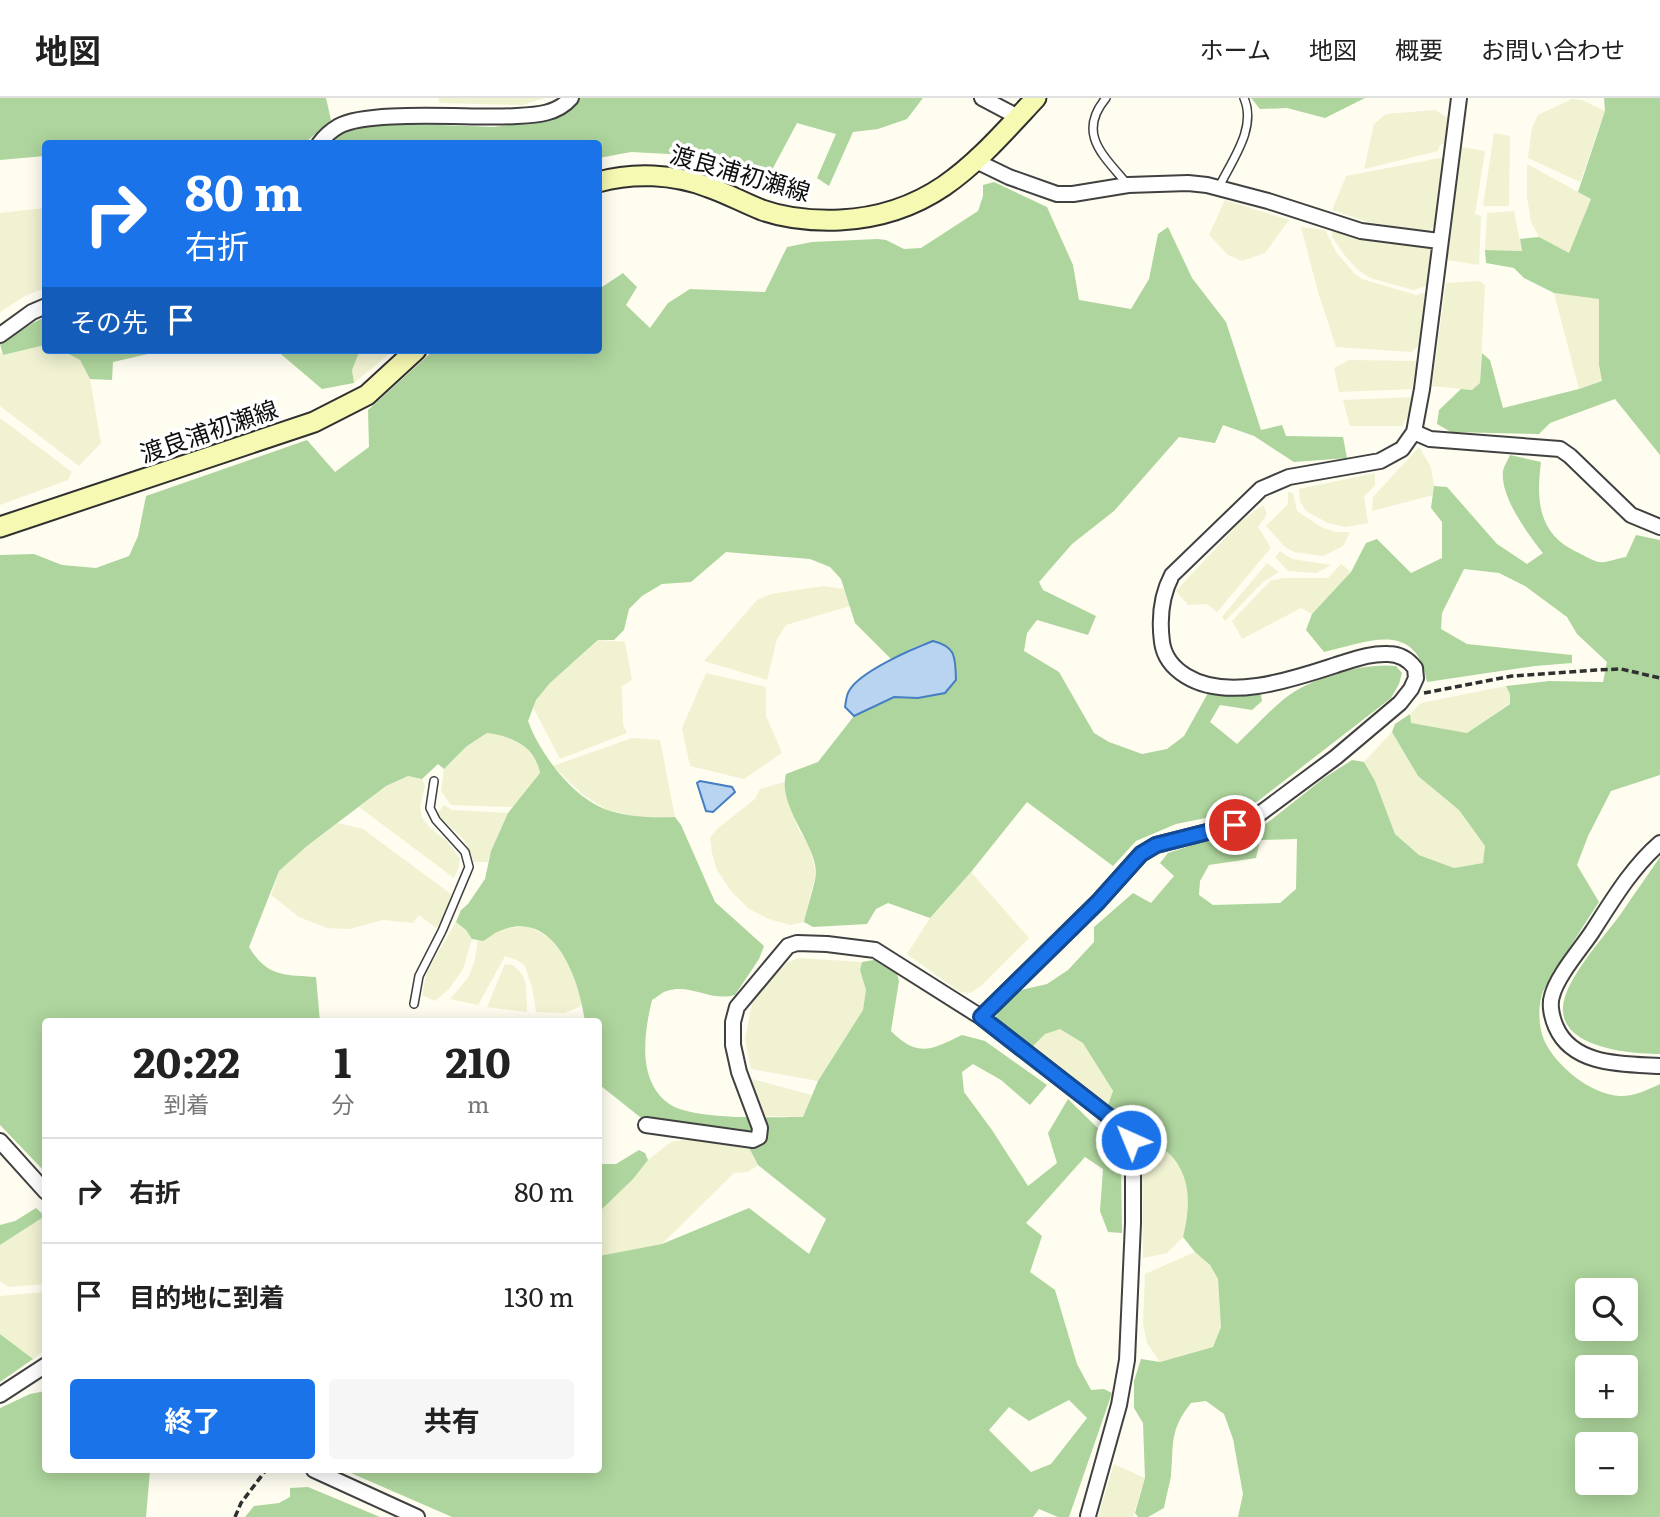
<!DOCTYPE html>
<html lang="ja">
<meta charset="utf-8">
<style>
body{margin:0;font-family:Literata,"Noto Sans JP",serif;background:#f6f6f6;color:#222;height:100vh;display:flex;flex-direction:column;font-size:26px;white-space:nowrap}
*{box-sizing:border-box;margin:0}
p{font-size:23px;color:#767676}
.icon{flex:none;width:38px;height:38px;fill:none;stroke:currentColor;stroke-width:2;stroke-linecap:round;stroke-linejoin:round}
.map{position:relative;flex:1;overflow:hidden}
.panel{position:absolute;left:42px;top:920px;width:560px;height:455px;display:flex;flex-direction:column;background:#fff;border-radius:7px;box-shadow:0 4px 18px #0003}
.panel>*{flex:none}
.hud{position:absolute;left:42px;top:42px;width:560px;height:214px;border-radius:7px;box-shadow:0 4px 18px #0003;background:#1a73e8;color:#fff;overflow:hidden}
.fabs{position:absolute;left:1575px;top:1180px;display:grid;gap:14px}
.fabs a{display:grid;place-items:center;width:63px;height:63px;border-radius:7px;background:#fff;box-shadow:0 4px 18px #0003;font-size:35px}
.pin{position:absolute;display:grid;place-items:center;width:60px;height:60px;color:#fff;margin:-30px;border:4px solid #fff;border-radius:50%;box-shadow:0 2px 7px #0007}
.me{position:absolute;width:77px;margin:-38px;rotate:316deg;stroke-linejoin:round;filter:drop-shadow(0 0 5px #0008)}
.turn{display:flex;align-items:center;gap:24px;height:147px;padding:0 28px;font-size:32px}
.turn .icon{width:91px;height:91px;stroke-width:2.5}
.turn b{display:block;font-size:49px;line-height:60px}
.then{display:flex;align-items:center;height:66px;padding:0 28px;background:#0003;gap:14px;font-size:26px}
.eta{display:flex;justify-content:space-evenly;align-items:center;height:119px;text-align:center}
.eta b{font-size:42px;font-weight:700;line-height:49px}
.cta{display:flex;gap:14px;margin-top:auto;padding:14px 28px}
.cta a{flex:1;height:80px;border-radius:7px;background:#1a73e8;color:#fff;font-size:28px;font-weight:700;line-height:80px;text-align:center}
.cta a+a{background:#f6f6f6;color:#222}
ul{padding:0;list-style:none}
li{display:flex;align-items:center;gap:21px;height:105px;padding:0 28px;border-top:2px solid #e0e0e0}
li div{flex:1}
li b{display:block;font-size:26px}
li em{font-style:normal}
header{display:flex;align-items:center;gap:42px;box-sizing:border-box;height:98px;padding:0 35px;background:#fff;border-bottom:2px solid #e0e0e0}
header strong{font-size:33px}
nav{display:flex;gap:38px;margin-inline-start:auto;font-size:24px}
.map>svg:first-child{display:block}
.farmland{fill:#f0f2d2}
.forest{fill:#aed59d;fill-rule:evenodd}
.water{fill:#b9d4f1;stroke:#467ec3;stroke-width:2}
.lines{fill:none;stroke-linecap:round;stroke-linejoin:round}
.lane-casing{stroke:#414141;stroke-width:10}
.street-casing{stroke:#414141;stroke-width:18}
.secondary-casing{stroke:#303030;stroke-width:23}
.path{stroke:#303030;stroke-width:3.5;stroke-dasharray:7 3.5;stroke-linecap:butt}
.lane{stroke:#fff;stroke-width:7}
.street{stroke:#fff;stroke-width:14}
.secondary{stroke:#f6f9b1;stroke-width:19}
.route-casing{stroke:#114b97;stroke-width:18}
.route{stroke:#1a73e8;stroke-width:12}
.labels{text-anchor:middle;stroke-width:7;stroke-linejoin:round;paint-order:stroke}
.street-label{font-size:24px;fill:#0e0e0e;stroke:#fff}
</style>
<header>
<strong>地図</strong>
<nav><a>ホーム</a><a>地図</a><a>概要</a><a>お問い合わせ</a></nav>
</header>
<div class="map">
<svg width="1660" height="1419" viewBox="0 0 1660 1419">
<rect width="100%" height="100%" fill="#fefdf0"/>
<path class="farmland" d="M438 0H545L522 7 440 5Z
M1572 1 1582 2 1605 13 1580 84 1528 60 1532 30 1538 17Z
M1435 12 1448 20 1446 45 1440 47 1438 53 1364 71 1374 26 1386 16Z
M1494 35 1510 38 1509 108H1483Z
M1461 49 1485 53 1475 116 1481 118 1479 167 1447 162Z
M1445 59 1435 127 1428 134 1368 124 1332 112 1346 78Z
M1527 66 1591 101 1569 156 1539 139 1531 124 1527 99Z
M1225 102 1289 122 1265 155 1242 163 1228 157 1209 137Z
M45 110V190L25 198 0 214V115Z
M1514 113 1522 153 1485 152 1487 115Z
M1301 129 1325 132 1336 154 1354 175 1362 181 1416 197 1427 194 1420 247 1411 254 1336 249 1318 194Z
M1332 133 1382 144 1431 150 1427 188 1413 192 1370 180 1358 172 1346 159 1332 139Z
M1479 183 1485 187 1480 285 1472 292 1432 288 1446 185Z
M1554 195 1599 201V267L1602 283 1579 291Z
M45 247 46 252H61L80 262 90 281 101 345 79 368 0 308V254L3 257Z
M360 252H394L354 285 352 272Z
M1349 262 1417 263 1412 291 1339 294 1334 270Z
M1414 299 1411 312 1402 328H1350L1343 302Z
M0 320 72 374 68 382 0 407Z
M1419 349 1431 369 1434 388 1433 397 1372 413 1373 399Z
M1375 375V387L1364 399 1368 425 1346 429 1328 425 1306 413 1300 403 1299 391Z
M1288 394 1293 395 1297 413 1321 429 1336 434H1350L1343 448 1323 458 1294 454 1285 449 1266 428 1288 406Z
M1263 407 1267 416 1258 429 1271 450 1217 514 1207 506 1188 507 1176 493 1241 423Z
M1280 453 1292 461 1331 467 1317 475 1288 473 1275 459Z
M1267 465 1279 474 1263 484 1225 523 1222 519Z
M1341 466 1351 474 1312 516 1301 510 1242 541 1232 523 1270 483 1284 480H1328Z
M823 488 844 491 850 508 786 527 777 541 767 582 704 563 757 502 771 496Z
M599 542 625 544 632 582 622 588 623 627 627 635 560 661 533 609 536 602 550 585Z
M706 575 766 589V618L782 655 744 681 690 668 682 630Z
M1506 588 1510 596V605L1467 635 1410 625V616L1421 605Z
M1392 634 1418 678 1459 712 1485 748 1483 765 1454 770 1419 757 1395 736 1375 683 1364 664Z
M487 635 505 637 524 647 538 665 540 676 513 709 451 707 441 693 444 671 467 648Z
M632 640 660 642 675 719 643 720 607 712 582 696 553 668Z
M408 678 422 681 425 688 420 708 422 720 432 732 445 741 460 761 459 768 454 780 359 709 386 688Z
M784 684 798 731 809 747 816 775 804 824 790 827 769 821 749 811 731 793 717 772 712 755 710 740 717 731 755 701 760 691Z
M444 707 452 712 508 715 491 753 488 764H474L465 743 437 716Z
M338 725 363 731 451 796 445 818 436 830 419 817 413 825 383 822 349 831 327 830 299 819 271 797 279 773 307 748Z
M971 774 1029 840 983 886 971 895 960 894 907 856 930 820Z
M456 824 466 832 472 841 463 871 449 891 435 903 422 897 427 873Z
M527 828 549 839 567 860 583 907 565 915 536 914 532 889 525 868 519 863 505 858 478 907 450 901 468 880 474 865 478 842 483 843 502 831Z
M799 860 862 864 860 872 866 892 863 912 818 983 751 971 745 942 752 905 759 892 787 865Z
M505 866 513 867 522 876 526 886 527 914 487 909Z
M1060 930 1083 944 1113 994 1108 1007 1031 950 1045 936Z
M752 981 812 997 803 1019 762 1018Z
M1142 1037 1166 1052 1184 1075 1189 1097 1188 1119 1183 1139 1167 1155 1143 1160Z
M689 1041 713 1042 748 1047 758 1067 748 1074 734 1075 662 1146 599 1158 598 1114 633 1081 648 1062 671 1044Z
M45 1118V1186L8 1189 0 1183V1147Z
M1195 1154 1210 1167 1218 1181 1221 1229 1213 1249 1160 1264 1147 1245 1143 1226 1145 1176Z
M45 1194V1252L33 1261 0 1236V1198Z
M1114 1366 1145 1380 1133 1419H1098Z"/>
<path class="forest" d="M0 0H326L331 22 305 45 46 46 45 58 0 62Z
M580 0H923L907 21 878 31 853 34 829 88 817 80 836 36 797 25 764 87 688 57 631 54 599 60 598 46H326L334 36 352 28 414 26 494 29 550 21 577 5Z
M1251 0H1365L1325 20 1287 10 1260 11Z
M1604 0H1660V357L1615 301 1550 325 1539 336 1451 334 1437 326 1439 312 1461 291 1472 292 1480 285 1482 255 1490 262 1503 310 1579 291 1602 283 1599 267V201L1554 195 1524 180 1514 170 1486 165 1485 152 1522 153 1520 141 1539 139 1569 155 1591 101 1578 94 1605 13Z
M994 84 1047 109 1073 167 1079 202 1131 211 1149 181 1158 136 1168 129 1192 180 1226 224 1261 332 1282 327 1286 338 1343 339 1347 360 1294 364 1254 338 1223 327 1215 345 1179 339 1114 413 1072 446 1039 484 1043 492 1096 518 1088 537 1037 522 1027 535 1024 553 1059 574 1094 635 1109 644 1142 656 1167 651 1184 638 1208 595 1261 597 1262 603 1252 612 1220 607 1210 624 1237 646C1253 631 1267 615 1284 601 1309 580 1364 564 1396 568L1402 575 1399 586 1391 600 1258 703 1235 714 1176 726 1136 743 1113 768 1027 704 971 774 930 820 888 805 876 811 867 826 813 829 804 824C807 810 815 787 816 775 816 745 777 708 786 676L818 664 854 618 894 599 918 600 955 558C936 531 915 549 892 562L855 525 841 481 830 469 810 461 726 454 691 484 662 486 642 498 629 511 624 532 614 542H598L550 585 536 602 528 623C540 656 574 702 610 713 631 719 652 720 675 719L681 727 715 804 764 848 759 861 735 897C710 904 691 885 667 893 662 894 656 900 652 902 644 935 637 982 668 1005 691 1023 772 1019 803 1019L818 983 863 912 866 892 860 872 862 864 874 862 897 876 899 883 891 933C918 960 931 952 962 937L985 943 1047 987 1030 1007 1001 982 973 966 962 974 964 994 992 1032 1028 1088 1057 1065 1048 1035 1068 1001 1115 1047 1121 1067 1122 1135 1108 1134 1100 1113 1103 1071 1085 1059 1026 1125 1042 1138 1030 1174 1055 1192 1077 1266 1091 1292 1104 1291 1112 1295 1069 1419H1058L1039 1411 1033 1419H452L344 1372H598L599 1158 662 1146 749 1110 809 1156 826 1121 758 1067 742 1036 640 1019 601 988 599 991 598 924H585C580 884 556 811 502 832 495 834 489 840 483 843L472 841 466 832 456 824 461 812 468 806 485 781 491 753 508 715 540 675C535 648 512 638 487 635L467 648 444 671 438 666 422 681 408 678 386 688 307 748 279 773 249 849C267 879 284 877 316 879L320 924H46L45 1074 0 1027V457L34 456 62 467 96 470 129 458 138 438 146 398 307 342 335 374 369 349 368 312 434 252H598L599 189H602L623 175 637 189 626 207 650 230 668 205 690 191 765 194 787 149 812 144 878 141 886 142 904 151 921 150 978 113 983 98V87ZM1069 1302 1087 1320 1051 1366 1031 1374 989 1332 1009 1309 1029 1323Z
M45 219V247L3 257 0 246 33 225Z
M61 252H165L113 264 112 282 90 281 80 262Z
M276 252H360L352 272 354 285 322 291Z
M1510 357 1541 364C1536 403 1538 437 1579 455 1585 458 1593 463 1599 464 1607 465 1618 460 1626 459L1636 437 1660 442V677L1611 693 1588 738 1577 767 1599 804C1584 826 1570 849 1556 872 1551 881 1543 890 1541 900 1538 914 1539 929 1544 942 1556 968 1590 996 1619 998 1633 999 1647 992 1660 986V1419H1238L1243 1396 1233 1341 1224 1316 1206 1303 1191 1305C1169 1333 1174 1345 1171 1378 1169 1388 1166 1399 1164 1410L1148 1419H1138L1135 1415 1145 1380 1143 1325 1134 1310V1283L1141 1261 1160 1264 1213 1249 1221 1229 1218 1181 1210 1167 1195 1154 1183 1139C1191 1107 1192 1075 1165 1052 1158 1046 1149 1042 1142 1037 1130 1028 1119 1017 1108 1007L1113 993 1083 945 1060 931 1045 936 1031 950 994 922 1004 904 1021 892 1047 886 1068 872 1094 844V829L1133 795 1151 805 1174 778 1160 765 1168 755 1199 745 1235 739 1267 725 1324 680 1352 662 1364 664 1375 683 1395 736 1419 757 1454 770 1483 765 1485 748 1459 712 1418 678 1392 634 1395 626 1410 616 1411 625 1467 635 1510 606V596L1506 588 1549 583 1603 584 1607 564 1577 536 1567 519 1525 488 1499 475 1464 471 1442 515 1441 531 1467 546 1572 557V565L1535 568 1427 584C1416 521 1368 544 1324 554L1306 532 1312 516 1351 474 1366 445 1377 441 1411 475 1442 460V424L1431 410 1434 388 1447 389 1497 446 1527 466 1543 455C1528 436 1500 399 1503 373 1504 368 1508 362 1510 357ZM1297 741 1296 791 1280 805 1213 807 1199 797 1200 783 1209 767 1256 760 1260 742ZM1587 1192H1626V1230H1587ZM1587 1269H1626V1307H1587ZM1587 1346H1626V1384H1587Z
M1660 759V956C1631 956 1560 950 1563 909 1565 881 1603 840 1620 817 1633 798 1647 778 1660 759Z
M639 1052 645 1055 648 1062 633 1081 599 1114V1066H616Z
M36 1110 45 1118 0 1147V1127L15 1123Z
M0 1236 33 1261 0 1284Z
M45 1293 46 1372H150L146 1419H0V1310L30 1296Z
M308 1389 380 1419H245L254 1408 279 1405 290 1399V1390Z"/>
<path class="water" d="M933 543C957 549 955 560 956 582L945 595 918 600 894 599 854 618 845 609C846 604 846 598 849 593 859 574 912 551 933 543Z
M700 683 732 689 735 694 713 714 706 713 697 685Z"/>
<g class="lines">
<defs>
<path id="lane" d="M1106 0C1076 36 1104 58 1128 87
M1219 89C1232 62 1257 30 1244 0
M414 906 419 878 442 833 469 769 465 754 436 722 430 710 434 683"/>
<path id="street" d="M982 0 1018 19
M319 46C324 39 332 32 339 28 370 11 477 21 517 18 537 17 557 16 571 0
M976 63 1009 79 1057 96H1073L1128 87 1188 85 1207 87 1268 103 1361 133 1439 143
M0 237 32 214 46 208
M1414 334 1430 341 1560 351 1570 358 1631 417 1660 429
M1660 745C1632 769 1612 803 1592 834 1580 852 1557 878 1552 898 1549 907 1552 920 1556 929 1573 968 1624 966 1660 968
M646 1027 753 1042 759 1039 760 1030 739 974 733 947V924L737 909 788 848 797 845 827 846 875 852 981 919
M0 1043 46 1094
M0 1297 46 1267
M314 1372 417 1419
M1088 1418 1119 1307 1127 1262 1133 1125V1064L1131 1042 1111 1020 981 919 1098 804 1141 756 1156 747 1235 727 1254 720 1336 659 1400 605 1411 591 1416 580 1415 570C1408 561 1400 556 1388 556 1370 555 1353 562 1336 567 1293 581 1228 604 1186 578 1173 570 1164 559 1162 544 1159 521 1161 498 1172 477L1261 391 1289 379 1380 363 1402 351 1414 334 1422 291 1459 0"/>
<path id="secondary" d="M598 84C634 74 673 76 708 89 726 95 744 105 762 112 787 121 813 123 840 122 934 117 976 64 1036 0
M0 429 314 324 367 297 416 252"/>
</defs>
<use href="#lane" class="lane-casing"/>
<use href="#street" class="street-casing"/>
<use href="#secondary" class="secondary-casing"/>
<path class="path" d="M1424 595 1512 578 1596 572 1621 571 1660 580
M235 1419 241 1405 266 1372"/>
<use href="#lane" class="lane"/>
<use href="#street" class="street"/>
<use href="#secondary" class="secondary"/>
</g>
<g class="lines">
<defs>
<path id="route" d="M1131 1042 1111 1020 981 919 1098 804 1141 756 1156 747 1235 727"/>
</defs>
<use href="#route" class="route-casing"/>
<use href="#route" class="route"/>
</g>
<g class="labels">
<g class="street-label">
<text transform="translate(740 76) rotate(16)" y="8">渡良浦初瀬線</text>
<text transform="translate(209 334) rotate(-19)" y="8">渡良浦初瀬線</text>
</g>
</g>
</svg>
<div class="fabs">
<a><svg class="icon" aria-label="search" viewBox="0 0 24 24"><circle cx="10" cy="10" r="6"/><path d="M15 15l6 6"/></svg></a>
<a>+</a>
<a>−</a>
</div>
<div class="pin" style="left:1235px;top:727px;background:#d93025"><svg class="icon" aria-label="arrive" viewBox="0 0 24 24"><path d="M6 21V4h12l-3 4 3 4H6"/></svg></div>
<svg class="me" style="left:1131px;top:1042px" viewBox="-20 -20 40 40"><circle r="17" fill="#1a73e8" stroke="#fff" stroke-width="3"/><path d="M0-11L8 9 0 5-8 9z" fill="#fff"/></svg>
<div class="hud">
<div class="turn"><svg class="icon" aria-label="right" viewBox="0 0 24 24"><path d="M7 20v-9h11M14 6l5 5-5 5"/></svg><div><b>80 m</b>右折</div></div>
<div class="then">その先<svg class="icon" aria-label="arrive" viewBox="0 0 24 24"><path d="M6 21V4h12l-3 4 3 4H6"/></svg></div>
</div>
<section class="panel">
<div class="eta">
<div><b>20:22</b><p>到着</p></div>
<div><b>1</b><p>分</p></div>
<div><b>210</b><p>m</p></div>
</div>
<ul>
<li><svg class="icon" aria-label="right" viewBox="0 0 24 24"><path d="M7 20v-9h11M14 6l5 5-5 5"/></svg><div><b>右折</b></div><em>80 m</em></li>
<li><svg class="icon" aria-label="arrive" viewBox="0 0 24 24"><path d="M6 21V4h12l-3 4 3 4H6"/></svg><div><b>目的地に到着</b></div><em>130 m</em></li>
</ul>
<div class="cta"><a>終了</a><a>共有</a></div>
</section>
</div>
